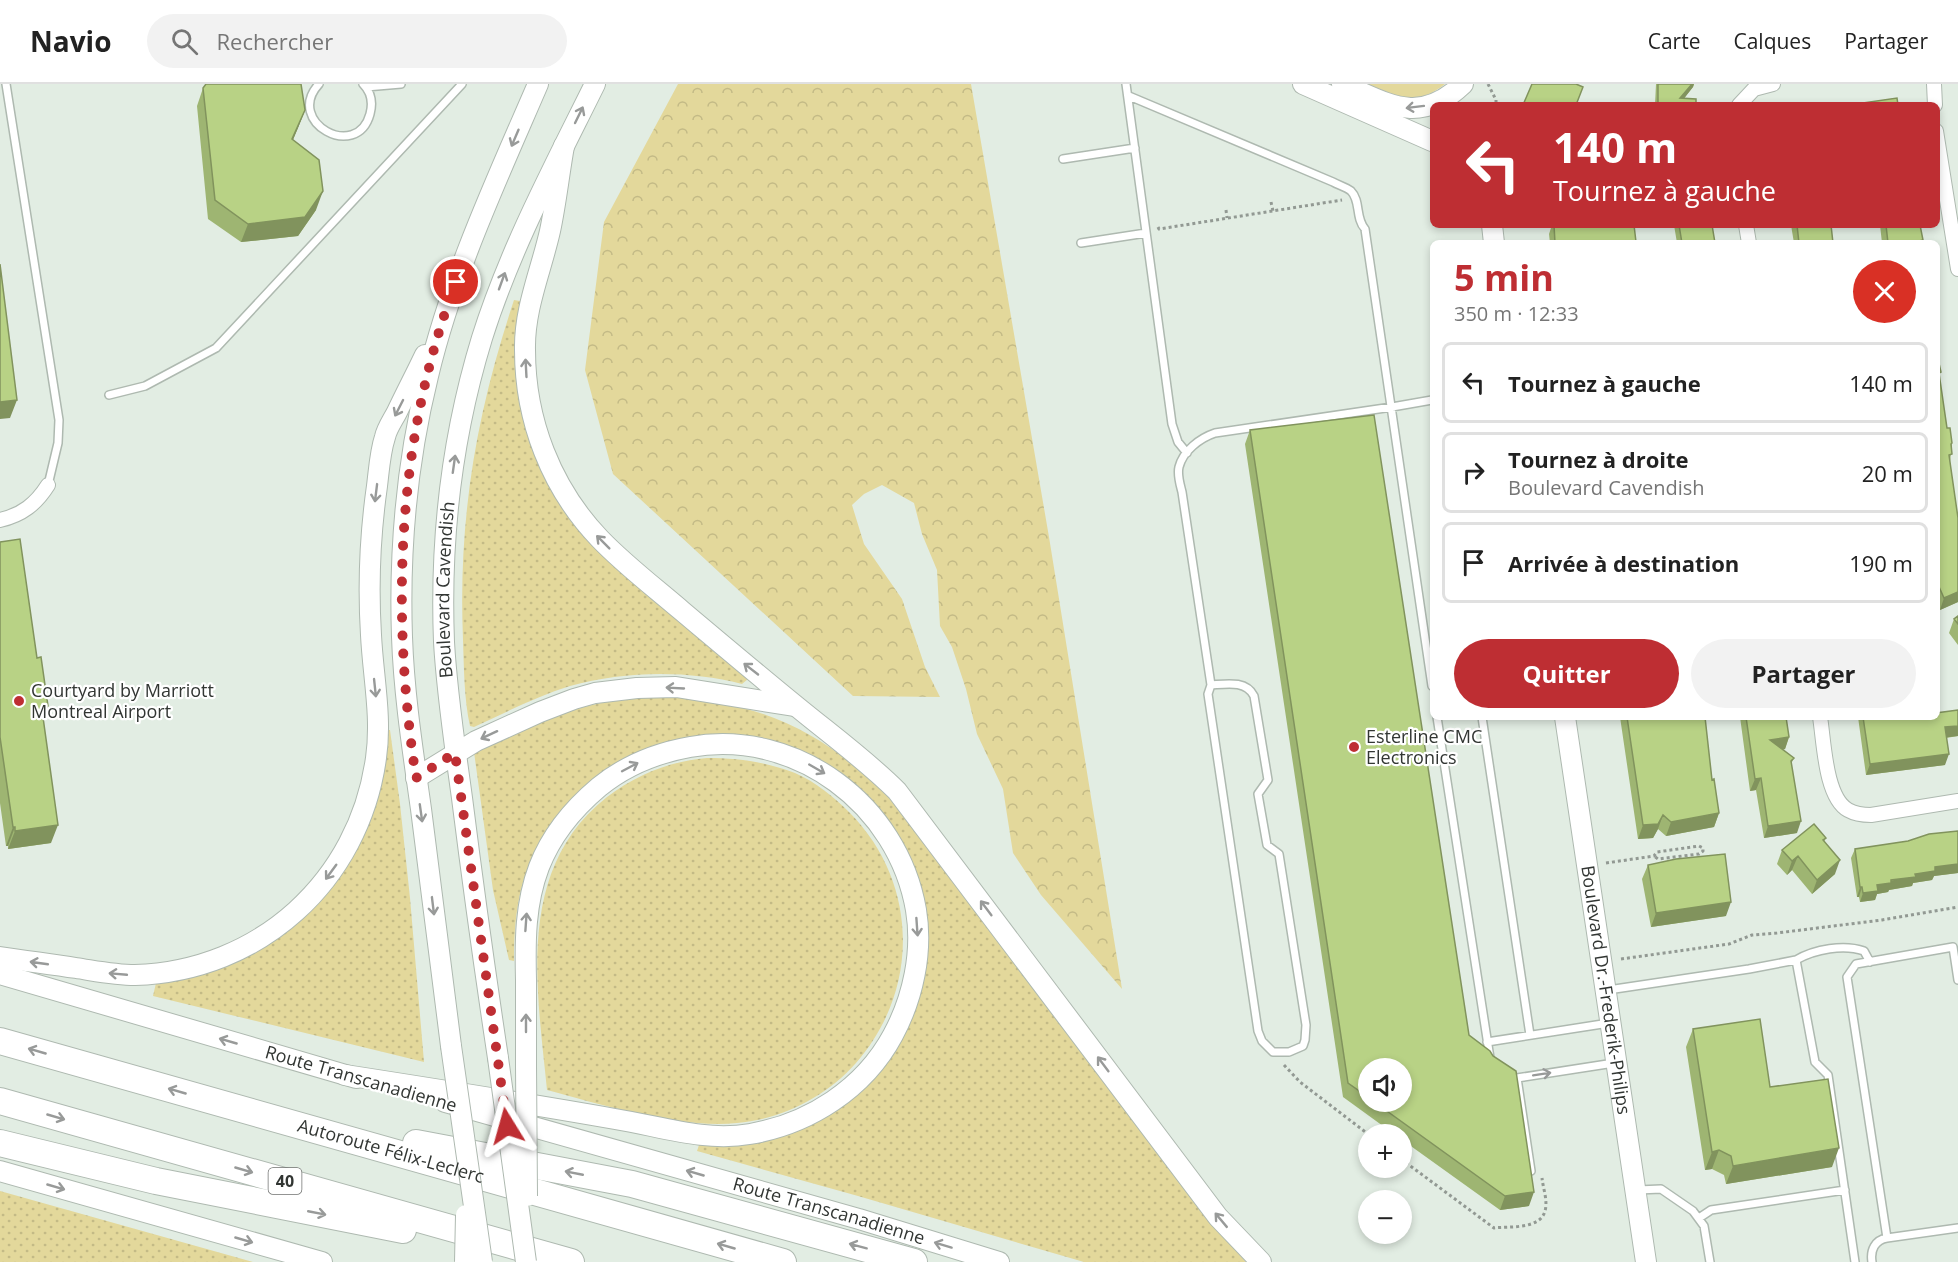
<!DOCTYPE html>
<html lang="fr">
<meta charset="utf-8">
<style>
body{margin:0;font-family:"Open Sans",sans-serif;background:#f2f2f2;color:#222;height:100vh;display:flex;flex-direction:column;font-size:22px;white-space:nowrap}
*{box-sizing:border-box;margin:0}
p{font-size:20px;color:#767676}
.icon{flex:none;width:33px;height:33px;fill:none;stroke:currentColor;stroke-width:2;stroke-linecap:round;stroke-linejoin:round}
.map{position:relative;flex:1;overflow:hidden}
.drawer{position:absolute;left:1430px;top:156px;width:510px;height:480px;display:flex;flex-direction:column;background:#fff;border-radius:9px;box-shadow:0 3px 9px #0003}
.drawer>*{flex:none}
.hud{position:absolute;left:1430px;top:18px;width:510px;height:126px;border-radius:9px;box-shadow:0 3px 9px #0003;background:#be2e33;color:#fff;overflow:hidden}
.controls{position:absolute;left:1358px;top:974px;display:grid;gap:12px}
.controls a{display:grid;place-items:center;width:54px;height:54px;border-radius:50%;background:#fff;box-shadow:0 3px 9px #0003;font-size:30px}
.pin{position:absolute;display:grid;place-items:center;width:51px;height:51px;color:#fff;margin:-26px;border:3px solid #fff;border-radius:50%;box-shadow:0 2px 6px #0007}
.me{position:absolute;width:66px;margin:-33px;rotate:352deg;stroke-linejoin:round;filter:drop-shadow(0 0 4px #0008)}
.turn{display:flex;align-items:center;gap:21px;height:126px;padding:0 24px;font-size:27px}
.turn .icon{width:78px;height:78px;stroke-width:2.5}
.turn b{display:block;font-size:42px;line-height:51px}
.round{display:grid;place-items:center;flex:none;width:63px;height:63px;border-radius:32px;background:#f2f2f2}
.overview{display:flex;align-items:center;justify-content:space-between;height:102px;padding:0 24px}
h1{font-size:36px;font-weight:700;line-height:45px;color:#be2e33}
.action{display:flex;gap:12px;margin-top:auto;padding:12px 24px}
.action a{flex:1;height:69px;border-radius:36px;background:#be2e33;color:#fff;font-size:24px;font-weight:700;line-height:69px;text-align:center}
.action a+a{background:#f2f2f2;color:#222}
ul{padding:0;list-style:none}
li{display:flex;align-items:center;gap:18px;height:81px;margin:0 12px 9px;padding:0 12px;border:3px solid #e0e0e0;border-radius:9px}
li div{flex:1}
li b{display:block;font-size:22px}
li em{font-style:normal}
header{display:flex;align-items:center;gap:36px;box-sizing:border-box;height:84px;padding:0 30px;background:#fff;border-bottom:2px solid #e0e0e0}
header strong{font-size:28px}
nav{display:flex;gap:33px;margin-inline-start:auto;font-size:21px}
.search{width:420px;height:54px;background:#f2f2f2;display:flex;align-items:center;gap:15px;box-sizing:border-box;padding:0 21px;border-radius:33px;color:#767676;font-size:22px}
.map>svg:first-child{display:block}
.grass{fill:url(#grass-dots)}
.forest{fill:url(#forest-crowns)}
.green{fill:#e3d89b}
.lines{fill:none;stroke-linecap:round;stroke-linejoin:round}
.lane-casing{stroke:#aeb9b0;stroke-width:10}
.street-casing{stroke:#aeb9b0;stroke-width:16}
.secondary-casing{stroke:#aeb9b0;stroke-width:22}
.highway-casing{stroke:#aeb9b0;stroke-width:28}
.path{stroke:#929993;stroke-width:3;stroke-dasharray:3 3;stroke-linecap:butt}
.lane{stroke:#fff;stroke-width:7}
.street{stroke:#fff;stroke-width:14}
.secondary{stroke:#fff;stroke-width:20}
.highway{stroke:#fff;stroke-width:26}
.secondary-bridge-casing{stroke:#aeb9b0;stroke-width:22;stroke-linecap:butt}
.secondary-bridge{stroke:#fff;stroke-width:20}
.wall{fill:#9eb572;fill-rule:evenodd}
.shaded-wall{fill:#81935d}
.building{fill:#b8d285;stroke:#81935d;stroke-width:1.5}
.oneway{stroke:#989a99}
.route{stroke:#be2e33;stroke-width:10;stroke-dasharray:0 18}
.poi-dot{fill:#be2e33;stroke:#fff;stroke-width:2}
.labels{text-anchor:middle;stroke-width:4.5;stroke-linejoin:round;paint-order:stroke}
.shield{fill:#fff;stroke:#707270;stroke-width:1.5}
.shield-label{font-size:16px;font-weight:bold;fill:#323633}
.street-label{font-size:18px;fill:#323633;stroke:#fff}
.poi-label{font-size:18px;fill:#323633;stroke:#fff;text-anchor:start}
</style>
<header>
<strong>Navio</strong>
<div class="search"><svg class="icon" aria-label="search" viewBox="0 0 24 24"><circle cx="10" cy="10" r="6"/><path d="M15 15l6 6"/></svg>Rechercher</div>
<nav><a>Carte</a><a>Calques</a><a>Partager</a></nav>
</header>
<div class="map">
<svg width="1958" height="1178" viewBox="0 0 1958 1178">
<defs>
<pattern id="grass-dots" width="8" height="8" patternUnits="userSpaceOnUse" patternTransform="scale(1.5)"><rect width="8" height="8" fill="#e3d89b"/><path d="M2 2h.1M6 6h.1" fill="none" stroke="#c3ba86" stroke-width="1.8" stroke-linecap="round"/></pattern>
<pattern id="forest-crowns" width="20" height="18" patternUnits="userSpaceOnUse" patternTransform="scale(1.5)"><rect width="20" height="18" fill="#e3d89b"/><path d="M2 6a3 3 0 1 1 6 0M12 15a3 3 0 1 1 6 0" fill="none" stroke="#c3ba86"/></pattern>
</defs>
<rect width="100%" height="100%" fill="#e2ede3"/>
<path class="grass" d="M514 216 520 217 516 284 517 300 527 349 549 402 565 427 597 466 748 595 742 600C687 586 625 587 570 602 537 612 505 629 474 643L470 642C464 615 464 584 463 556 458 434 476 331 514 216Z
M671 613C695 615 719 618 743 624 806 640 861 680 902 729L1200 1126 1246 1178H1084L858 1112 697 1067 699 1061H737L770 1056 787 1051 822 1035 839 1025 864 1003 926 855C911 820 896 785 881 750 876 738 870 718 862 709 844 685 809 669 781 660 683 627 573 681 532 774 517 807 514 841 514 877L509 876 493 806 474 668C515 649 556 628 601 619 624 614 647 613 671 613Z
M388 646H390L400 720 410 814 424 978 153 912 156 899C187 897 220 887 248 872 335 826 383 743 388 646Z
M707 674C738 674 766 678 795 689 816 698 834 713 850 729 919 799 920 906 856 979 826 1013 782 1035 737 1039 681 1045 602 1021 547 1006 537 904 515 785 607 713 636 691 670 677 707 674Z
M0 1107 253 1178H0Z"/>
<path class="forest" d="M678 0H971L1049 453 1122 905 1041 811 1013 769 1003 705 977 650 966 605 952 563 940 542 937 486 922 450 914 419 882 401 864 410 852 421 864 460 902 515 925 583 940 613 853 612 613 390 585 286 604 138Z"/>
<path class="green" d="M1368 0H1445C1416 23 1399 13 1368 0Z"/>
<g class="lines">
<defs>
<path id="lane" d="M6 0 59 336 58 359 48 401
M319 0C284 38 357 78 370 30 373 19 371 8 363 0
M1126 0 1172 340 1178 358 1187 369
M366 3 401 0
M1129 12 1333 98C1338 101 1346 103 1351 107 1361 117 1355 134 1365 145L1432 602
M1063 75 1135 64
M1081 159 1146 149
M109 311 145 302 216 264 462 0
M1211 601C1226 600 1246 596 1254 612L1268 696 1258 710 1267 761 1279 770 1306 941 1305 956 1303 962 1289 968H1273L1262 957 1258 947 1208 610 1211 601 1182 408C1180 400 1177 391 1179 383 1183 367 1200 354 1215 349L1392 323 1432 316
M1437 633 1490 974
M1482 633 1530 951
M1796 876C1815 865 1844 860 1864 867L1870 878
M1958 896 1953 863 1856 880 1847 893 1887 1154 1958 1144
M1608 906 1749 885 1796 876 1815 978 1828 991 1855 1178
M1487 958 1609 939
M1510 993 1517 994 1614 979
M1517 994 1531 1087
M1638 1106 1661 1105 1693 1127 1704 1142 1710 1178
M1699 1134 1711 1126 1845 1106
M1872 1178C1870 1166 1875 1156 1887 1154"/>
<path id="street" d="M1934 0 1935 21
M1739 21 1754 5 1773 0
M1936 47 1958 185
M1746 141 1749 159
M0 436C22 431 36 420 48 401
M1820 633C1824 657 1825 713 1848 726 1855 730 1863 731 1871 731L1958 717"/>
<g id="secondary">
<path d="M1303 0 1432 57"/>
<path d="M1342 0C1389 20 1419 42 1463 0"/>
<path d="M564 62C559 90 556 119 550 147 541 187 524 225 525 266 525 336 551 404 600 455 625 481 654 503 682 527 720 559 758 591 796 622 830 650 866 676 897 707L1218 1133 1261 1178"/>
<path d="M1492 141 1494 159"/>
<path id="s1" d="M1565 633 1646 1178"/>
<path d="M416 694 476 657 540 628 574 615 595 609 637 604 676 603 794 622"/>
<path d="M0 873C25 877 51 880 76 884 96 887 115 891 135 891 260 887 359 797 376 674 382 633 373 592 371 551 368 502 370 451 377 402 379 386 380 368 385 353 387 344 393 336 397 328 406 309 416 290 425 271"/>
<path d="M0 890 356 994"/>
<path d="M451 962C441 883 431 804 421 725 413 668 404 611 402 553 399 465 407 377 428 292 452 191 497 95 538 0"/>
<path id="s2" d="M498 974C485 888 473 801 462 714 455 662 447 611 444 558 440 456 452 352 482 254 510 165 554 83 595 0"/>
<path d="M345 991C435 1005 525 1019 615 1035 660 1042 704 1058 750 1050 809 1040 864 1005 893 951 913 914 923 868 916 826 898 721 796 644 690 663 656 669 626 681 599 703 574 724 551 752 539 783 525 820 525 857 526 896 526 925 526 954 526 982"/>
<path id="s3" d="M445 1018 859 1135 999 1178"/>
<path d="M0 1087 322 1178"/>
</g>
<g id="highway">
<path id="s4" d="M0 957 783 1178"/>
<path d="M0 1017 571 1178"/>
<path d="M0 1059 156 1097 403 1146"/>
<path d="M416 1059 632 1100 914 1178"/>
</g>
</defs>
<use href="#lane" class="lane-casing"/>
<use href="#street" class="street-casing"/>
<use href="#secondary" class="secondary-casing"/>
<use href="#highway" class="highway-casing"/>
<path class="path" d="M1488 0 1496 16V21
M1271 118 1273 127
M1226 126 1227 134
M1158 143 1159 145 1342 116
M1606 779 1654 772 1657 768 1699 762 1703 764V767L1699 770 1658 775 1654 772
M1621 875 1729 860 1752 851 1777 849 1882 836 1958 823
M1284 981 1300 998 1368 1050
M1401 1075 1494 1144C1508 1142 1540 1146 1545 1127 1548 1117 1543 1104 1542 1094"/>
<use href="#lane" class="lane"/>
<use href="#street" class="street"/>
<use href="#secondary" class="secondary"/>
<use href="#highway" class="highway"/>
<defs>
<path id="secondary-bridge" d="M451 962 482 1178
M498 974 526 1178
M526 982 527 1112
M465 1178 466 1131"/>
</defs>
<use href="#secondary-bridge" class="secondary-bridge-casing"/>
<use href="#secondary-bridge" class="secondary-bridge"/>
</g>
<path class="wall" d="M1656 0H1694L1693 3 1684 14 1696 21H1655Z
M203 4 305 26 293 56 316 126 298 152 241 158 208 135 197 22Z
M1552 141H1634L1636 159H1550L1549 150Z
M1674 141H1712L1715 159H1677Z
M1791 141H1831L1833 159H1794Z
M1880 141H1920L1923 156 1922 159H1882Z
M1936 248 1939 294 1947 344 1952 359 1950 378 1958 434V518L1940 526 1936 518Z
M1250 346 1469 951 1529 1122 1500 1126 1401 1055V1050H1394L1343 1013 1245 360ZM1368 984 1401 1017H1368Z
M0 458 43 636 51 759 8 765V762H6L0 719Z
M1958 532V561L1949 549 1954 535Z
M1958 626V652L1946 654 1945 681 1866 691 1858 633H1936Z
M1620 633H1705L1712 696 1719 729 1714 743 1666 752 1658 745 1653 754 1638 755Z
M1740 633H1786L1789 653 1785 665 1782 666 1794 674 1791 680 1797 749 1764 754 1756 706 1750 707Z
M1958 747V789L1934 792 1932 796 1913 799 1912 802 1889 806 1888 808 1877 810 1875 816 1860 818 1859 813H1857L1851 774 1855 765 1908 757Z
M1826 754 1824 758 1835 790 1812 810 1792 786 1787 791 1777 780 1782 766Z
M1648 781 1726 832 1651 843 1642 795Z
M1693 945 1770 1003 1832 1083 1726 1100 1724 1091 1712 1085 1705 1086 1686 963Z"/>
<path class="shaded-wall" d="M1692 0H1694L1693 3 1679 21 1680 14Z
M305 26 298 44 285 74 292 55Z
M323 107 316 126 298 152 241 158 248 140Z
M17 316 10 334 0 335V318Z
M1958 508V518L1940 526 1944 514Z
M48 622 42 640 39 641 44 623Z
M1958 642V652L1941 654 1945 643Z
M1789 653 1785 665 1766 668 1770 656Z
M1949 670 1945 681 1866 691 1870 680Z
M1761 694 1756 706 1750 707 1755 695Z
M1719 729 1714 743 1666 752 1671 738Z
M1663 731 1658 745 1653 754 1638 755 1643 741Z
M1801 737 1797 749 1764 754 1768 742Z
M58 741 51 759 8 765 15 747Z
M13 743H15L8 762H6Z
M1798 772 1792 786 1787 791 1792 777Z
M1840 776 1835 790 1812 810 1817 796Z
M1958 780V789L1934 792 1932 796 1913 799 1912 802 1889 806 1888 808 1877 810 1875 816 1860 818 1863 809 1877 801 1915 790 1935 783Z
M1860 803H1862L1859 813H1857Z
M1731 818 1726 832 1651 843 1656 829Z
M1839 1064 1832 1083 1726 1100 1733 1082Z
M1719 1066 1712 1085 1705 1086 1712 1068Z
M1534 1108 1529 1122 1500 1126 1505 1112Z"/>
<path class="building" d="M206 0H301L305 26 292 55 319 76 323 107 305 133 248 140 215 116 203 4Z
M1532 0H1576L1583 3 1576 21H1523Z
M1658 0H1692L1680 14 1696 15V21H1658Z
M1897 14 1898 21H1849Z
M1554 141H1634L1636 158 1555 159Z
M1679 141H1712L1715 159H1682Z
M1797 141H1831L1833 159H1799Z
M1886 141H1920L1923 156 1919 157 1920 159H1888Z
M0 180 17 316 0 318Z
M1936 248 1938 275 1941 288 1939 289 1947 344H1950L1952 359 1951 360 1952 370 1949 371 1958 434V508L1944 514 1936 496Z
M1374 331 1469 951 1490 967 1493 972 1516 987 1534 1108 1505 1112 1373 1017H1401V984H1368V1013L1348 999 1250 346Z
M20 455 37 574 41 573 48 622 44 623V626H42L58 741 15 747V743H13L0 653V458Z
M1958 532V540L1954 535Z
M1958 626V642L1945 643 1949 670 1870 680 1863 633H1936V629Z
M1627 633H1705L1712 696 1714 695 1719 729 1671 738 1663 731 1658 740 1643 741Z
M1746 633H1786L1789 653 1770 656 1794 674 1791 677 1801 737 1768 742 1761 694 1755 695Z
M1814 740 1826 754 1823 756 1840 776 1817 796 1798 772 1792 777 1782 766Z
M1958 747V780L1935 783V787L1915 790 1916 793 1891 796V799L1877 801 1878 807 1863 809 1862 803H1860L1855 765 1908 757 1929 750Z
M1725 770 1731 818 1656 829 1648 781 1676 775Z
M1760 935 1770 1003 1828 995 1839 1064 1733 1082 1731 1072 1719 1066 1712 1068 1693 945Z"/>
<defs><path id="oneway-shaft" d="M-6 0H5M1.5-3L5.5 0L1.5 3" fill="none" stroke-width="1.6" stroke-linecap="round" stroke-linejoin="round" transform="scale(1.5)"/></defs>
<g class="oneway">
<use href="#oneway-shaft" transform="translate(1415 23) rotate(173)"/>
<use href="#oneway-shaft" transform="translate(579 31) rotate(-64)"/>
<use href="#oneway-shaft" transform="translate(515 54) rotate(113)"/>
<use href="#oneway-shaft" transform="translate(502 197) rotate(-70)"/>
<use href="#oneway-shaft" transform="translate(526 284) rotate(-93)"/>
<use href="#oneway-shaft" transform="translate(399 324) rotate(117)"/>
<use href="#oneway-shaft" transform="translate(454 380) rotate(-82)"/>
<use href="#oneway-shaft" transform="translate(376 409) rotate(97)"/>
<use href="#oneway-shaft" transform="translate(603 458) rotate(-135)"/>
<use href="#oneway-shaft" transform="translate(751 585) rotate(-142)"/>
<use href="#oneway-shaft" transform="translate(375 604) rotate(84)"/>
<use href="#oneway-shaft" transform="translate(675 604) rotate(-177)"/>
<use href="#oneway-shaft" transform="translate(489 651) rotate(155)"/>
<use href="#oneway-shaft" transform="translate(630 683) rotate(-28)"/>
<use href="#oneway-shaft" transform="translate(817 685) rotate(30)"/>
<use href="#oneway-shaft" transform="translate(421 729) rotate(82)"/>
<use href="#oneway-shaft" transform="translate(331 788) rotate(126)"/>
<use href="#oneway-shaft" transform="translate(433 822) rotate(83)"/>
<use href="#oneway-shaft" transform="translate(986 824) rotate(-127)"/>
<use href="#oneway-shaft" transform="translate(526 838) rotate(-86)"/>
<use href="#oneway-shaft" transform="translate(917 843) rotate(86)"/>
<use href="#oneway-shaft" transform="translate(39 879) rotate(-172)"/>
<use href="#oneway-shaft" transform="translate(118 890) rotate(-175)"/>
<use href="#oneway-shaft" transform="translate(526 939) rotate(-90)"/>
<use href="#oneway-shaft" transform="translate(228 957) rotate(-164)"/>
<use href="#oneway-shaft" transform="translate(37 967) rotate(-164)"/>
<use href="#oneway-shaft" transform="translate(1103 980) rotate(-127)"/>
<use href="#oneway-shaft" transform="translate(1542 990) rotate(-9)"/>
<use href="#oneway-shaft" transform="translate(177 1007) rotate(-164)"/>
<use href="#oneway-shaft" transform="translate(56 1033) rotate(16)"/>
<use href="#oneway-shaft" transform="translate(244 1086) rotate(16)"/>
<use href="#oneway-shaft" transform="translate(574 1089) rotate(-169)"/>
<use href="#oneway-shaft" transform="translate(695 1089) rotate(-164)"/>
<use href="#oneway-shaft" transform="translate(56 1103) rotate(16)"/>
<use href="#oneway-shaft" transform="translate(317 1129) rotate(11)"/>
<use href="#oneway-shaft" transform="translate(1221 1136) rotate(-130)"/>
<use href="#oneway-shaft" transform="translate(244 1156) rotate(16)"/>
<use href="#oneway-shaft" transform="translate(943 1161) rotate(-163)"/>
<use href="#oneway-shaft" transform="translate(726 1162) rotate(-164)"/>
<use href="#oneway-shaft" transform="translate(858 1162) rotate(-165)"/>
</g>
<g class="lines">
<path class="route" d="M456 198C396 356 391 529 416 694L455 669 507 1042"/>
</g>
<g class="poi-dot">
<circle cx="19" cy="617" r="6"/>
<circle cx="1354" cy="663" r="6"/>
</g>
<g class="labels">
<rect class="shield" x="268.5" y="1084" width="33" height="26" rx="4.5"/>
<g class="shield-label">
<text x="285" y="1103">40</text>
</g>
<g class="street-label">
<text dy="6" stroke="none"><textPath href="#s2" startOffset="472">Boulevard Cavendish</textPath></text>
<text dy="6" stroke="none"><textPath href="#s1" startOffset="276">Boulevard Dr.-Frederik-Philips</textPath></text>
<text transform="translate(361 995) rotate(16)" y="6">Route Transcanadienne</text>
<text dy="6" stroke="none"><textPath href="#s4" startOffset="406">Autoroute Félix-Leclerc</textPath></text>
<text dy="6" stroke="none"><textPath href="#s3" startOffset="399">Route Transcanadienne</textPath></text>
</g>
<g class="poi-label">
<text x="31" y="613">Courtyard by Marriott<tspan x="31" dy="21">Montreal Airport</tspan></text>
<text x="1366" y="659">Esterline CMC<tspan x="1366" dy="21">Electronics</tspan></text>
</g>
</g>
</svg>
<div class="controls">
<a><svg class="icon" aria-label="sound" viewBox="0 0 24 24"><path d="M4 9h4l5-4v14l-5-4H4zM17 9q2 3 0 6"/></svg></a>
<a>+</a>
<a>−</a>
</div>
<div class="pin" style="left:456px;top:198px;background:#d93025"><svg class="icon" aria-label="arrive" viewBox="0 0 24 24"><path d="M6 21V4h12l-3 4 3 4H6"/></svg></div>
<svg class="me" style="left:507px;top:1042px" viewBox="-20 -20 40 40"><path d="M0-17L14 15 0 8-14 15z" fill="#be2e33" stroke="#fff" stroke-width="4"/></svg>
<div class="hud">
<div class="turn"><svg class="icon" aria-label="left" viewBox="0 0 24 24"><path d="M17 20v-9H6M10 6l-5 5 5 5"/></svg><div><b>140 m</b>Tournez à gauche</div></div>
</div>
<section class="drawer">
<div class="overview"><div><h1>5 min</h1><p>350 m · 12:33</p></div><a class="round" style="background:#d93025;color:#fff"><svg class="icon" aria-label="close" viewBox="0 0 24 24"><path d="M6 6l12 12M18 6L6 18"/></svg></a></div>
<ul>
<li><svg class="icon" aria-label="left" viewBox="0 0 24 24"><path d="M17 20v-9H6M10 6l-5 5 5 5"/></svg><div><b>Tournez à gauche</b></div><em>140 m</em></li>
<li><svg class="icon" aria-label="right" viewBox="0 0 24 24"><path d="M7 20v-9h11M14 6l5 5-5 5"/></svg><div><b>Tournez à droite</b><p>Boulevard Cavendish</p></div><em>20 m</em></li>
<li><svg class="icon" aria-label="arrive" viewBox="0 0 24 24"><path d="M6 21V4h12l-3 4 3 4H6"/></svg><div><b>Arrivée à destination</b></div><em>190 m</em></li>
</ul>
<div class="action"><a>Quitter</a><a>Partager</a></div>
</section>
</div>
